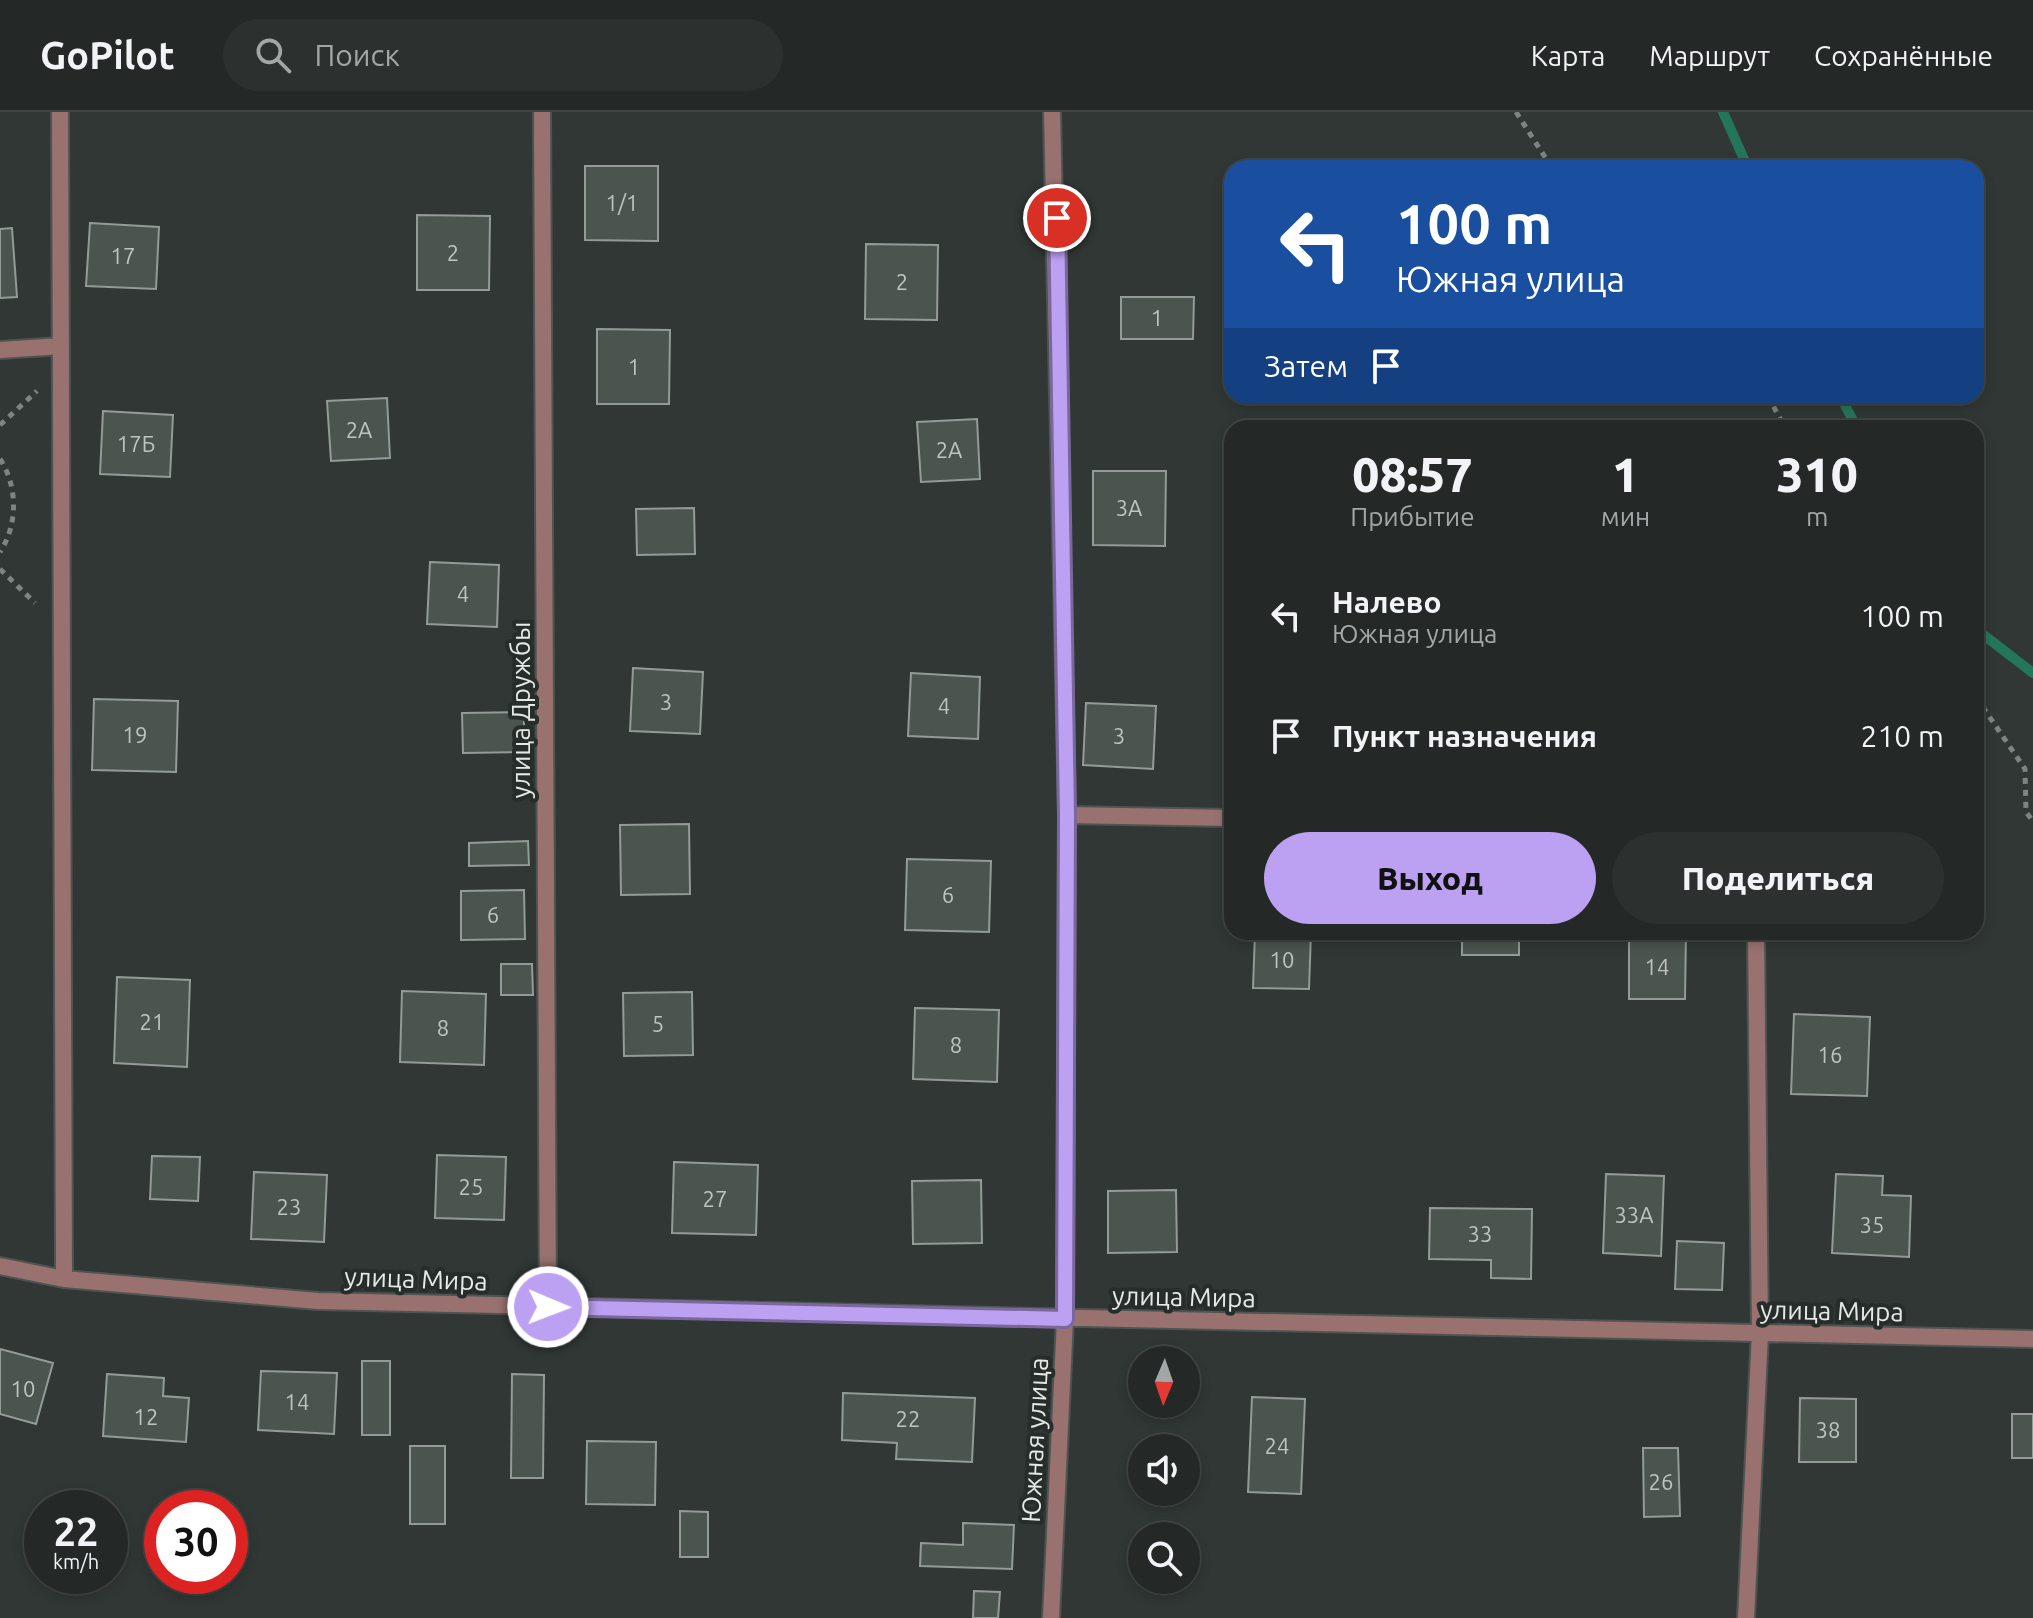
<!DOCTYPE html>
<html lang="ru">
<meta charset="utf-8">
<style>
body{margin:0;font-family:Ubuntu,sans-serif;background:#2c312f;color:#f1f3f6;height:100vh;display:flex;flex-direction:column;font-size:30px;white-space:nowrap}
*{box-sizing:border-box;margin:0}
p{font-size:26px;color:#a3a6a7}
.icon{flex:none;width:44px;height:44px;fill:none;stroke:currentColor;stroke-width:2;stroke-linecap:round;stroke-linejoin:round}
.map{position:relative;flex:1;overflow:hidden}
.side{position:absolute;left:1224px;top:308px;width:760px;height:520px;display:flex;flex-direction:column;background:#242927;border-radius:24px;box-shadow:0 4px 12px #0003,0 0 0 2px #414544}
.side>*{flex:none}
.hud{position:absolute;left:1224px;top:48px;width:760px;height:244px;border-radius:24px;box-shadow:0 4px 12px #0003,0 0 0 2px #414544;background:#1a4fa0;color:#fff;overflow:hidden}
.needle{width:52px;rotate:182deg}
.tools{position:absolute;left:1128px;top:1234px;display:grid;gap:16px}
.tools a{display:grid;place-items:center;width:72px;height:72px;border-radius:50%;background:#242927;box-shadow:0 4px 12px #0003,0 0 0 2px #414544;font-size:40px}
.speed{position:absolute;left:24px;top:1378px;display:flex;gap:16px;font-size:40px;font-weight:700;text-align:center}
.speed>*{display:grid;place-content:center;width:104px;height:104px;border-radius:50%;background:#242927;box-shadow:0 4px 12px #0003,0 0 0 2px #414544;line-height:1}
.speed small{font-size:20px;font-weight:400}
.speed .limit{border:12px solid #d22;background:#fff;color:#111}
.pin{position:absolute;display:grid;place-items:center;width:68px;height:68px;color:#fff;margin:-34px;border:4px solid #fff;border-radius:50%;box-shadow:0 2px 8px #0007}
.me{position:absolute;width:88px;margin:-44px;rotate:91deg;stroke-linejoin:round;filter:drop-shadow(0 0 6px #0008)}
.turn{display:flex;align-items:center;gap:28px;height:168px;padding:0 40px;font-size:36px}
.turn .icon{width:104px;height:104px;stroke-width:2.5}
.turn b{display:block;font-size:56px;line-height:68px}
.then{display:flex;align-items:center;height:76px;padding:0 40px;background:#0003;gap:16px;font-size:30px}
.eta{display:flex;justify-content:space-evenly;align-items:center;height:136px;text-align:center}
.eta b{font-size:48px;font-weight:800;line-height:56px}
.cta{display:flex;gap:16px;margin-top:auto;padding:16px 40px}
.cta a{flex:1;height:92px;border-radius:48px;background:#bca0f2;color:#111;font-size:32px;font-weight:800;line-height:92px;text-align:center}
.cta a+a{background:#2c312f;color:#f1f3f6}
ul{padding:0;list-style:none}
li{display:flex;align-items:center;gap:24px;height:120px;padding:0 40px}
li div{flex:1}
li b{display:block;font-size:30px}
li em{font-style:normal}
header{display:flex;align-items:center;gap:48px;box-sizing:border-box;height:112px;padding:0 40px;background:#242927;border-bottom:2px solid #414544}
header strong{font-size:38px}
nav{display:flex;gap:44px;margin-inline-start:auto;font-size:28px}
.search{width:560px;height:72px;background:#2c312f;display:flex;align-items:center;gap:20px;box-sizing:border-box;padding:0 28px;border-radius:44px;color:#a3a6a7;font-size:30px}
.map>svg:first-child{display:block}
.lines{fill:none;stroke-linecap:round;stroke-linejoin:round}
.stream{stroke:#24765b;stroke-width:10}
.building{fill:#4c5450;stroke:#929b97;stroke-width:2}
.minor-casing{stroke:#4d5451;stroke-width:20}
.path{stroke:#7e8481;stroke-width:5;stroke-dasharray:6 6;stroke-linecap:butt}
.minor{stroke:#997270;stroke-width:16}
.route-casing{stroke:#7a689d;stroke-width:20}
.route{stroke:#bca0f2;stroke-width:14}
.labels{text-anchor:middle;stroke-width:8;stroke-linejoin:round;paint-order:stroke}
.number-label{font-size:22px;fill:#bfc4c1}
.street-label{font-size:26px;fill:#e5eae7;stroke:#262d2a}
</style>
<header>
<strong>GoPilot</strong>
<div class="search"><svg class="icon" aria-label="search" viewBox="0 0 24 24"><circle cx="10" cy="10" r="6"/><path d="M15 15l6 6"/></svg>Поиск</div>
<nav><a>Карта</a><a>Маршрут</a><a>Сохранённые</a></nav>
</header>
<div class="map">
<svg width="2033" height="1506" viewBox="0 0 2033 1506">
<rect width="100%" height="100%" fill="#303734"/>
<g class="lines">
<path class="stream" d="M1723 0 1748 56
M1840 284 1857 316
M1976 517 2033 561"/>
</g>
<path class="building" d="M585 54H658V129L585 128Z
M417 103 490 104 489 178H417Z
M90 111 159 115 156 177 86 174Z
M12 116 17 185 0 186V117Z
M866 132 938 133 937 208 865 207Z
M1121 185H1194L1193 227H1121Z
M597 217 670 218 669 292H597Z
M387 286 390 346 331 349 327 289Z
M103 299 173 303 170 365 100 362Z
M977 307 980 367 921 370 917 310Z
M1093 359H1166L1165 434 1093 433Z
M694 396 695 442 637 443 636 397Z
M430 450 499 453 497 515 427 512Z
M633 556 703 560 700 622 630 619Z
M911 561 980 565 978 627 908 624Z
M94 587 178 589 176 660 92 658Z
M1086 591 1156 594 1153 657 1083 653Z
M524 600V640L463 641 462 601Z
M689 712 690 782 621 783 620 713Z
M528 729 529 753 469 754V731Z
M907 747 991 749 989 820 905 818Z
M524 778 525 827 461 828V779Z
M1255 820H1311L1309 877 1253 876Z
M1462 820H1519V843H1462Z
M1686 820 1685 887H1629V824Z
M501 852H532L533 883H501Z
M117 865 190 868 187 955 114 951Z
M402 879 486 882 484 953 400 950Z
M692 880 693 943 624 944 623 881Z
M915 896 999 898 997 970 913 967Z
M1794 902 1870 905 1867 984 1791 982Z
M437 1043 506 1045 504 1108 435 1106Z
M152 1044 200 1045 198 1089 150 1087Z
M674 1050 758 1053 756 1123 672 1121Z
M254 1060 327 1063 324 1130 251 1127Z
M1606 1062 1664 1064 1661 1144 1603 1141Z
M1836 1062 1883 1064 1882 1083 1911 1084 1909 1145 1832 1141Z
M981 1068 982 1131 913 1132 912 1069Z
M1176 1078 1177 1140 1108 1141V1079Z
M1430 1096 1532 1097 1531 1167 1491 1166V1148L1429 1147Z
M1677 1129 1724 1131 1722 1178 1675 1177Z
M0 1237 53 1251 36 1312 0 1302Z
M362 1249H390V1323H362Z
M261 1259 337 1261 334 1322 258 1318Z
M107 1262 164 1266 163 1284 189 1286 186 1330 103 1324Z
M512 1262 544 1263 543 1366H511Z
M843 1281 975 1286 972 1350 896 1347 897 1331 842 1328Z
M1252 1285 1305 1287 1301 1382 1248 1380Z
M1800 1286 1856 1287V1350H1799Z
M2012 1302H2033V1346H2012Z
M587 1329 656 1330 655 1393 586 1392Z
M410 1334H445V1412H410Z
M1643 1336H1678L1680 1404 1644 1405Z
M680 1399 708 1400V1445H680Z
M963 1411 1014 1413 1012 1457 920 1454 921 1431 963 1433Z
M974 1479 1000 1480 998 1506H973Z"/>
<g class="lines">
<defs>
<path id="minor" d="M60 0 64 1167
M542 0 548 1195
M0 238 61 234
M1067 703 1232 706
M0 1154 64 1167 318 1189 2033 1227
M1051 1506 1065 1207 1067 703 1052 0
M1746 1506 1760 1221 1756 820"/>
</defs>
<use href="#minor" class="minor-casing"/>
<path class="path" d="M1516 0 1552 56
M1768 284 1785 316
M0 313 37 279
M0 347C18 374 18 413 0 440
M0 457 35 491
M1976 585 2025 657 2026 700 2033 709"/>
<use href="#minor" class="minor"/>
</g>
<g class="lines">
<defs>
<path id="route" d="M548 1195 1065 1207 1067 703 1057 106"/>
</defs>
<use href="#route" class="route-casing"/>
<use href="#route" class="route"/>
</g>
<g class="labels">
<g class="number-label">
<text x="622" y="99">1/1</text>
<text x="453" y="149">2</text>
<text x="123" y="152">17</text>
<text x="902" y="178">2</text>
<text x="1157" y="214">1</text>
<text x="634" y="263">1</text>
<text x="359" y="326">2А</text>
<text x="136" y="340">17Б</text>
<text x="949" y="346">2А</text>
<text x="1129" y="404">3А</text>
<text x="463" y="490">4</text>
<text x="666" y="598">3</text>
<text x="944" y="602">4</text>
<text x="135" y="631">19</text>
<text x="1119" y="632">3</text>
<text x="948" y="791">6</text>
<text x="493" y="811">6</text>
<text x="1282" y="856">10</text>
<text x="1657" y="863">14</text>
<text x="152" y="918">21</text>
<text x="658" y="920">5</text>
<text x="443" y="924">8</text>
<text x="956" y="941">8</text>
<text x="1830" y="951">16</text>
<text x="471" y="1083">25</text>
<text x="715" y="1095">27</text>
<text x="289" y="1103">23</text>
<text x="1634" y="1111">33А</text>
<text x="1872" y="1121">35</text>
<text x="1480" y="1130">33</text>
<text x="23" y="1285">10</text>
<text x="297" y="1298">14</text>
<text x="146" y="1313">12</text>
<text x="908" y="1315">22</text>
<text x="1828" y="1326">38</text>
<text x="1277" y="1342">24</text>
<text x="1661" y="1378">26</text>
</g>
<g class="street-label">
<text transform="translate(521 598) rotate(-90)" y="9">улица Дружбы</text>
<text transform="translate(416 1167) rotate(2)" y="9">улица Мира</text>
<text transform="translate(1184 1185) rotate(1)" y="9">улица Мира</text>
<text transform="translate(1832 1199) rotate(1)" y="9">улица Мира</text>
<text transform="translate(1035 1328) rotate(-87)" y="9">Южная улица</text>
</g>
</g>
</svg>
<div class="tools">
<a><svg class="needle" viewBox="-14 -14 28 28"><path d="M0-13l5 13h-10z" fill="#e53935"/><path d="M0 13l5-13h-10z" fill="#a3a6a7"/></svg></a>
<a><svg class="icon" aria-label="sound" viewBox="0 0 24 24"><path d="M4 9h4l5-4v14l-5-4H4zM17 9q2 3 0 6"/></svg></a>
<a><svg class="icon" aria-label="search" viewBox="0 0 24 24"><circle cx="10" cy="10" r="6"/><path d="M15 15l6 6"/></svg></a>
</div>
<div class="speed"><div>22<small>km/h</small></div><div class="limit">30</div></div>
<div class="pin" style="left:1057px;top:106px;background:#d93025"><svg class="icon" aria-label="arrive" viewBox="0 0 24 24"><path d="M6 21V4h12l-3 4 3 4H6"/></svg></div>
<svg class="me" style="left:548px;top:1195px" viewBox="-20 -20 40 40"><circle r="17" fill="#bca0f2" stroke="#fff" stroke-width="3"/><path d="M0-11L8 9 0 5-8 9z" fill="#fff"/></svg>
<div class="hud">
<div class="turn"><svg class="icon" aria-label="left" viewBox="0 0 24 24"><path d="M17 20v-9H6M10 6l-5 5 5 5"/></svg><div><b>100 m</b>Южная улица</div></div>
<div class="then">Затем<svg class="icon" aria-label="arrive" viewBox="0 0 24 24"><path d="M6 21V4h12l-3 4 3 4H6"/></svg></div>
</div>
<section class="side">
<div class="eta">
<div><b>08:57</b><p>Прибытие</p></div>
<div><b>1</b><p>мин</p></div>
<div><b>310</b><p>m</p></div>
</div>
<ul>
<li><svg class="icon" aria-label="left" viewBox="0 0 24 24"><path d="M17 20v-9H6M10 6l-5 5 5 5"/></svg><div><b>Налево</b><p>Южная улица</p></div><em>100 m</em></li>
<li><svg class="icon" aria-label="arrive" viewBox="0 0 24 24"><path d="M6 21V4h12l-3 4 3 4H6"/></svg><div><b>Пункт назначения</b></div><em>210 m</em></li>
</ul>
<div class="cta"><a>Выход</a><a>Поделиться</a></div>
</section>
</div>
